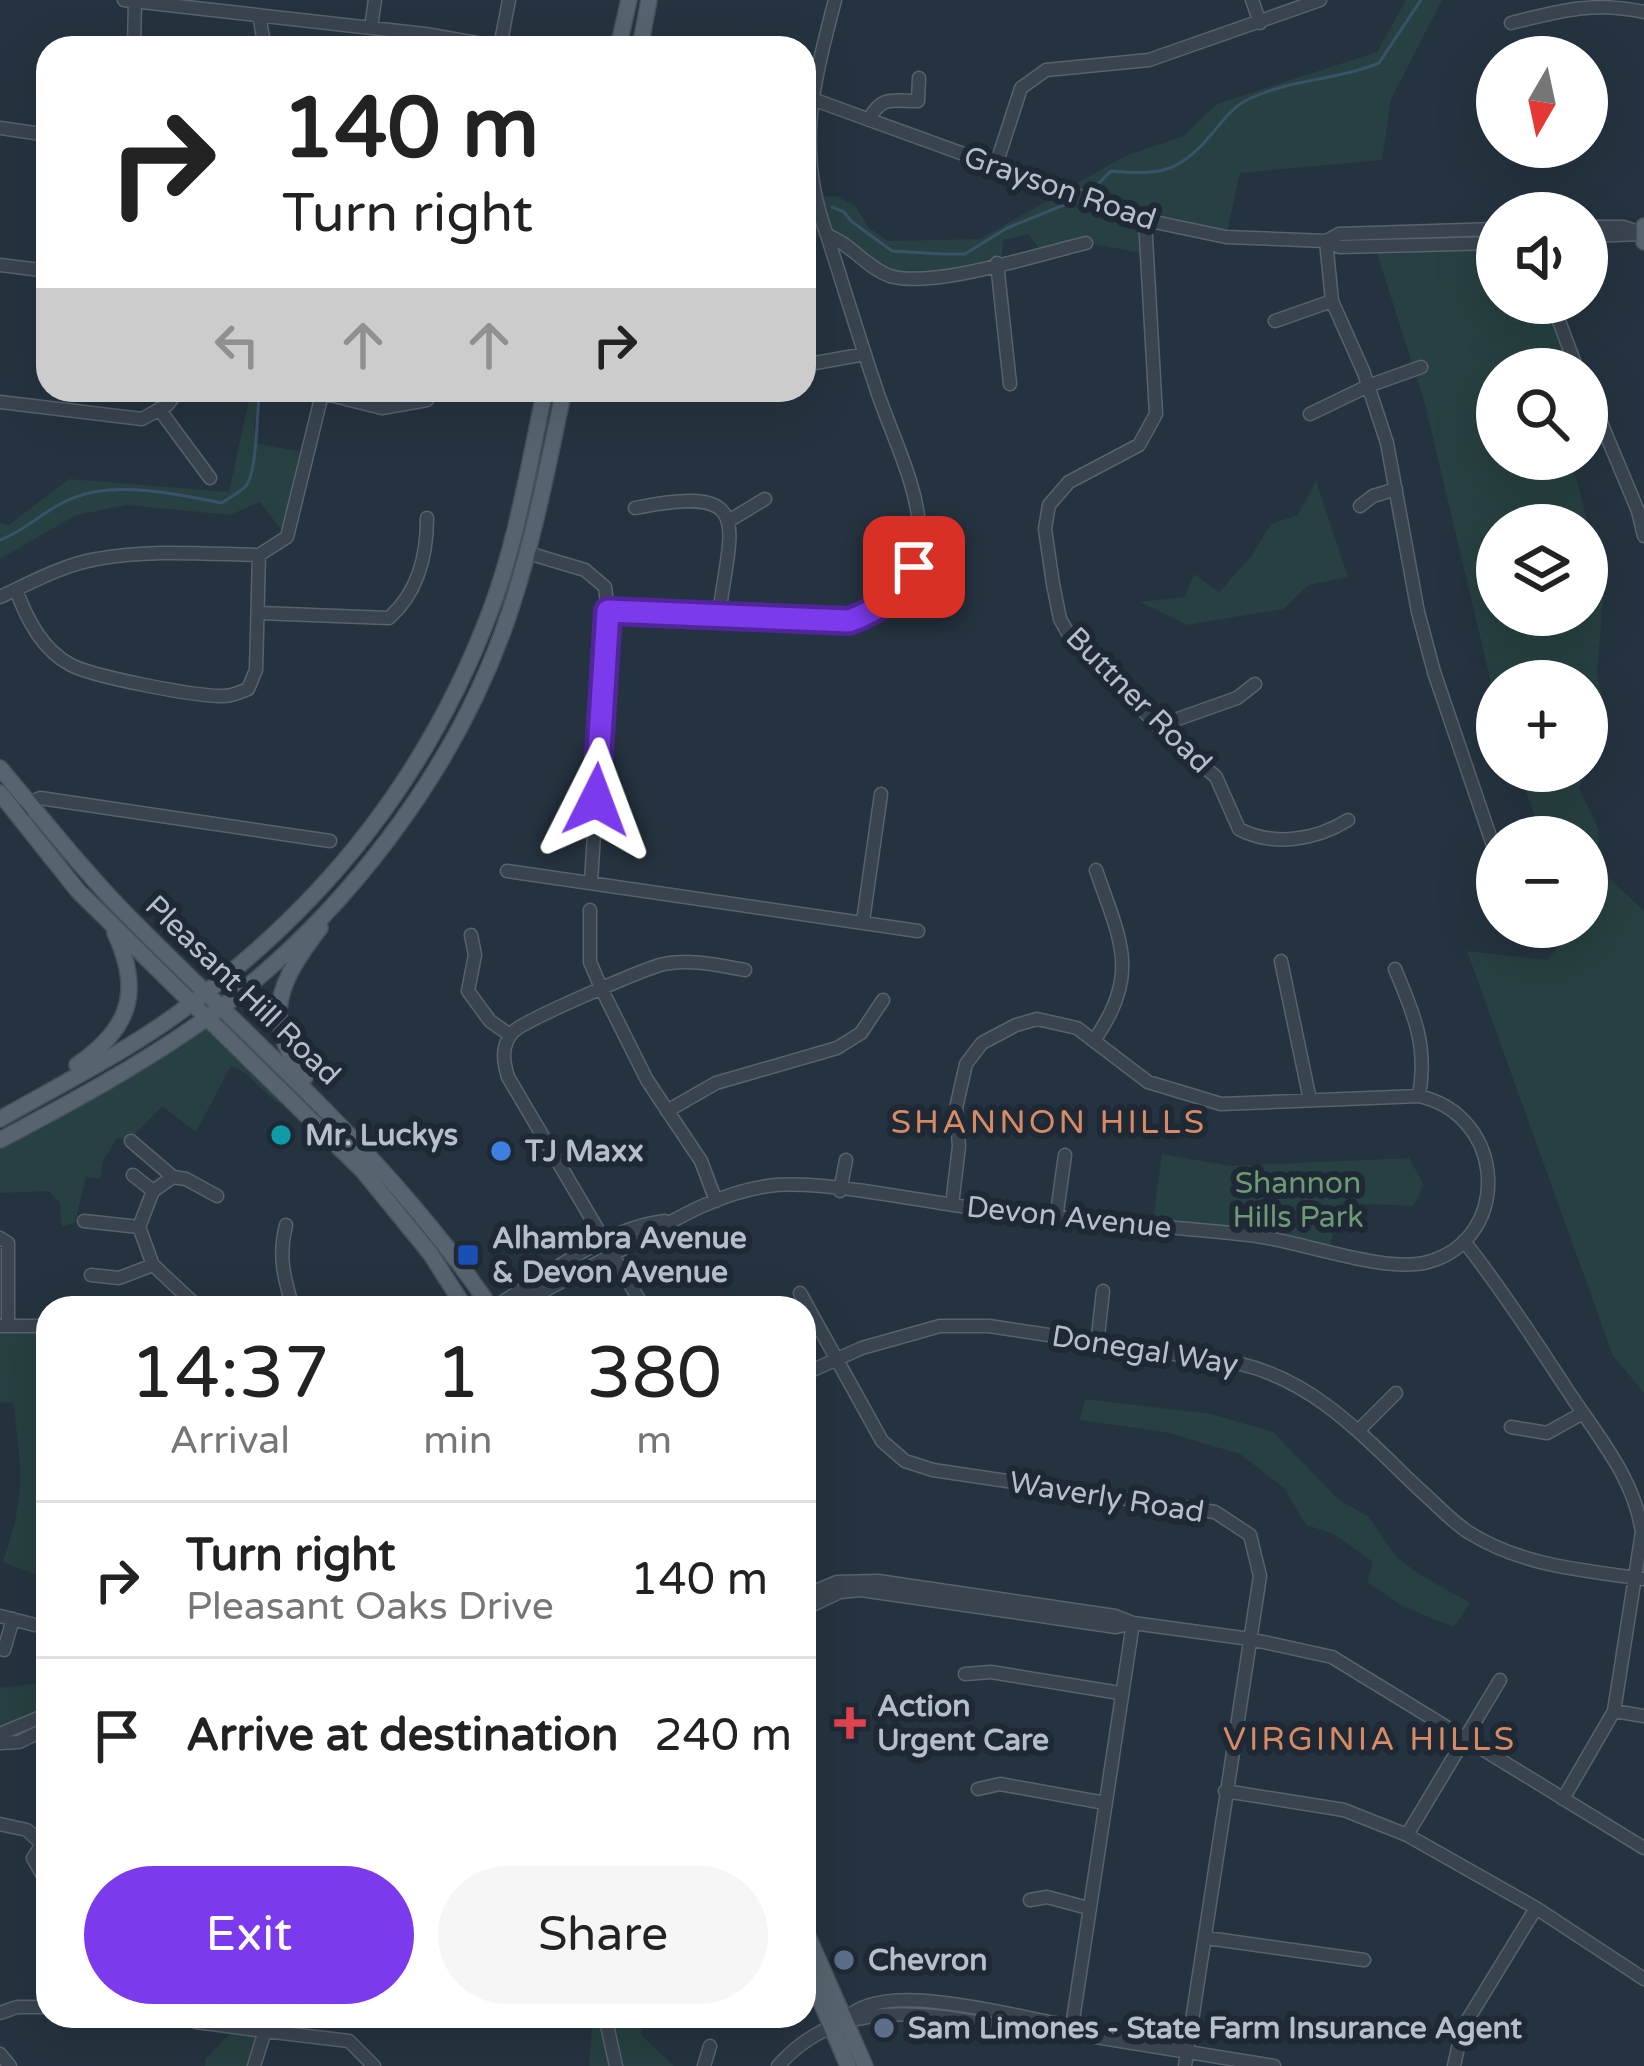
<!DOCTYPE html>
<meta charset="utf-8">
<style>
body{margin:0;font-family:"Varela Round",sans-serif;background:#f6f6f6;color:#222;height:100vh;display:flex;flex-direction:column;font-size:45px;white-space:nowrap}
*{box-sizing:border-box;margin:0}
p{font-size:39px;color:#767676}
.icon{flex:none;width:66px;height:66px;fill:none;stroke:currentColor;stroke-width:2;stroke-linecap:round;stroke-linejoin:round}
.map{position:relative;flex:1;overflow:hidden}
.drawer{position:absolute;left:36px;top:1296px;width:780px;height:732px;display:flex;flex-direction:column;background:#fff;border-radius:36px;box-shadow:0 12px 48px #0002}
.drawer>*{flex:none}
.banner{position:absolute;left:36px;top:36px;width:780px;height:366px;border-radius:36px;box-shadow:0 12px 48px #0002;background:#fff;color:#222;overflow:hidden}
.needle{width:78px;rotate:189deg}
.fabs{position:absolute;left:1476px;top:36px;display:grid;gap:24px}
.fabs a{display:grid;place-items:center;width:132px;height:132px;border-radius:50%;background:#fff;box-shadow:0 12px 48px #0002;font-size:60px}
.pin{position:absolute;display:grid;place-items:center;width:102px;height:102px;color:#fff;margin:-51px;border-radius:24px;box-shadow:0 6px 18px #0006}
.me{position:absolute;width:132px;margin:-66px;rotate:3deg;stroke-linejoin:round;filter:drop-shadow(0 0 9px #0008)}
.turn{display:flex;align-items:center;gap:42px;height:252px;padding:0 48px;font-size:54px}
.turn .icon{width:156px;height:156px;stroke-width:2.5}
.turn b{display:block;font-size:84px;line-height:102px}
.lanes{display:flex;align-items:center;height:114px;padding:0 48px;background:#0003;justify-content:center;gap:60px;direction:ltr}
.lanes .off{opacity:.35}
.eta{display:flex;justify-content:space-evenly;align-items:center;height:204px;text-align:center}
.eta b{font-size:72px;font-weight:600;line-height:84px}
.action{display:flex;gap:24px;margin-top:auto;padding:24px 48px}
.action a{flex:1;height:138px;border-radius:72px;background:#7c3aed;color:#fff;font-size:48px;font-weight:600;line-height:138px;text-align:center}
.action a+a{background:#f6f6f6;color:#222}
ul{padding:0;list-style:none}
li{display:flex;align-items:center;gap:36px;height:156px;padding:0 48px;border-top:3px solid #e0e0e0}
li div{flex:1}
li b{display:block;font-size:45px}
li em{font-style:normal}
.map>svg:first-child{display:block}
.green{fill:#274041;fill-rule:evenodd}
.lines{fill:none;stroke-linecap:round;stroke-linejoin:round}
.stream{stroke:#3a5269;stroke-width:3}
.minor-casing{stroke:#57626d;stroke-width:15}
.major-casing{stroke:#45505c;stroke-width:18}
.minor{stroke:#39444f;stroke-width:12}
.major{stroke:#57646f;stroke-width:15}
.route-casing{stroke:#51269a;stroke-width:30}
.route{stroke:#7c3aed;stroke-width:21}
.culture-dot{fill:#0f9aa8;stroke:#1e2935;stroke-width:4.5}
.shop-dot{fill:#3f7fe0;stroke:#1e2935;stroke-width:4.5}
.transit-dot{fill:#1a4fb4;stroke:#1e2935;stroke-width:4.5}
.health-dot{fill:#e0444e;stroke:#1e2935;stroke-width:4.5}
.service-dot{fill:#5c6f8a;stroke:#1e2935;stroke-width:4.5}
.labels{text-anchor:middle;stroke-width:12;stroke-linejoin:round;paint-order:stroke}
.street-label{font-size:30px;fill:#b5bfca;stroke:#1e2935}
.poi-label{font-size:30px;font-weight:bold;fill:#b5bfca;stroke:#1e2935;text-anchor:start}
.park-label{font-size:30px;fill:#6c9b73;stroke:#1e2935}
.neighbourhood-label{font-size:33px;letter-spacing:3px;fill:#d68b65;stroke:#1e2935}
</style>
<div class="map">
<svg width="1644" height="2066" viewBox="0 0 1644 2066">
<rect width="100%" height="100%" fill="#253340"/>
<path class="green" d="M1406 0H1442L1391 99 1382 160 1240 173 1226 237 1146 220 1147 254 1087 243 1043 253 1028 234 1003 240 1001 262 921 280 887 275 827 235 804 241V205L813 197 836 196 855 206 868 227 888 241 980 239 1125 156 1182 137 1217 104 1377 52Z
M1497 243V303C1564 303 1555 310 1577 369H1497V459H1568L1576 477 1604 589 1597 672 1608 736 1579 788 1599 830 1597 867 1644 911V1393L1613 1356 1467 951 1547 960 1563 942 1559 927H1587V837H1542L1519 771H1587V681H1497V708L1425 404 1375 247ZM1497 525H1587V615H1497Z
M251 390H264L254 424 255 443 308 453 287 537 260 502 230 515 127 505 76 515 0 559V523L9 525 69 479 229 492Z
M1316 481 1348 577 1309 585 1283 609 1187 625 1140 602 1185 597 1194 574 1219 592 1250 558 1271 524 1298 515Z
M207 1018 304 1113 275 1101 245 1073 231 1066 196 1132 162 1106 130 1140 117 1138 103 1161 100 1179 86 1177 75 1222 62 1227 60 1203 49 1191 0 1193V1140Z
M1162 1154 1230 1166 1409 1158 1424 1185 1413 1206 1341 1203 1329 1250 1152 1227Z
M0 1326H48V1579L3 1562C26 1494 22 1472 13 1402L0 1403Z
M1085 1399 1211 1414 1273 1432 1339 1500 1369 1517 1396 1557 1419 1574 1470 1603 1454 1627 1402 1606 1367 1582 1373 1562 1334 1534 1306 1525 1284 1488 1240 1454 1165 1432 1080 1420Z
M48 1682V1714L0 1734V1688Z
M236 2016H271L254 2066H205V2059L236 2028Z
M569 2016H642L641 2035 674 2066H589L592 2023Z"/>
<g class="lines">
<path class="stream" d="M1096 186 1111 171C1158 175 1178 174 1210 136 1224 120 1231 107 1251 98 1292 79 1338 80 1379 63L1421 0
M832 207 844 212 851 221 892 251 943 254H965L1007 228 1064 205
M804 219 807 215
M0 540C25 531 41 513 64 502 110 478 175 494 222 503 229 498 240 492 246 486 258 470 256 413 260 390"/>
<defs>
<path id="minor" d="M124 0 425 34 505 48
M835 0C813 85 795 149 827 235 851 244 867 268 890 276 933 289 1039 254 1086 243
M1252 0 1260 23
M259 15 265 48
M1511 23C1559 11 1594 1 1644 12
M371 27 375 0
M500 47 509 0
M134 48 135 1
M804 96 1145 220 1226 237 1326 241 1332 301 1364 373 1387 443 1418 612 1434 672 1497 857
M869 120C881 95 893 101 918 101L919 78
M0 128 48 135
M995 168 1021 88 1046 70 1149 60 1320 0
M1145 220 1156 414 1139 445 1069 482 1049 505 1045 529 1053 584 1060 619 1068 633 1158 726 1216 777 1239 829C1273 847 1316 840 1348 820
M1587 227H1624L1643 234
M1497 229 1339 234 1326 241 1340 247 1497 243
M1587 236 1642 234
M997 263 1010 384
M0 265 48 271
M1544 303 1556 313 1577 369
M1275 321 1332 301
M804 365 865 354
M1587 389 1638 511 1644 536
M322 393 382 408 427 400
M0 402 142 419 167 405 179 390
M159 409 210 478
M1310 414 1368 386 1421 367
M1360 506 1373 496 1396 489
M635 508C757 483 730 526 719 615
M730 520 765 499
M528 553 585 570 605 587 608 611 591 882
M259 555 287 537 323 390
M0 597C30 583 65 564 97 559 150 549 206 554 259 555L256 670 248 689C240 692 230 697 221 696 194 696 94 677 71 665 42 650 27 619 16 590
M608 611 849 621C887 607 921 581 920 536 919 488 893 438 878 394 860 341 844 288 827 235
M260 613 389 618C418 592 427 557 427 518
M1158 726 1237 698 1255 684
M24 810 29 803 40 798 330 841
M507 871 918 931
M590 910V962L602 990 647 1080 701 1161 716 1201
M863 921 881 794
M471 935 475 955 468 991 490 1021 510 1035
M1281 961 1310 1100
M1395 969C1414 1014 1428 1046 1419 1096
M1095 1039C1141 973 1120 940 1096 870
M667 1111 716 1083 837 1048 861 1033 883 1000
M131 1141 173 1177
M133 1175 153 1191
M840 1191 846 1160
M1056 1219 1065 1155
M84 1221 139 1227
M286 1225C278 1256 284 1278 293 1308
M0 1238 8 1243V1325
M1464 1241C1502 1290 1536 1342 1570 1394 1599 1438 1634 1478 1642 1532L1614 1711 1563 1799
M91 1275 119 1278 153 1265
M800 1293 882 1441 905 1461 933 1470 1215 1512 1250 1535 1260 1576 1185 2066
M199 1308 153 1265 139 1227 153 1191 173 1177 186 1179 217 1196
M499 1308 504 1301C554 1271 606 1228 665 1221
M514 1308C545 1289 578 1274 610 1256 660 1229 710 1194 768 1186 818 1179 914 1200 967 1207 1061 1219 1155 1225 1249 1235 1298 1240 1383 1274 1428 1262 1512 1239 1507 1116 1419 1096L1221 1104 1148 1082 1077 1028 1037 1019 1016 1025 982 1043 966 1064 956 1108 959 1146 952 1205
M644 1308 508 1077C503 1061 501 1045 513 1032 524 1020 640 971 660 965 688 958 718 965 745 970
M1 1326H48
M1097 1344 1103 1291
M804 1374 862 1348 940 1326H989L1241 1364C1316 1382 1364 1437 1419 1489 1435 1503 1450 1520 1468 1532 1522 1566 1582 1570 1644 1579
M1511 1427 1547 1433 1583 1413
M1358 1431 1396 1393
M804 1502 808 1510
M804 1596 837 1582 878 1581 1115 1616 1133 1623 1116 1627 861 1590 840 1592 804 1609
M0 1616 35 1625
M4 1650 13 1619
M965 1674 991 1672 1120 1693
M1614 1711 1644 1716
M0 1734 48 1714
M0 1743 19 1742 48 1728
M978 1789 1000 1784 1105 1803
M1225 1791 1344 1810 1407 1835 1536 1908 1644 1979
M0 1824 27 1830 42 1844
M1407 1835 1500 1680
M42 1844 33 1858 42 1874 48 1876
M1030 1900 1047 1897 1088 1908
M1207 1938 1364 1960
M0 2013 17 2007H48
M605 2016 616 2066
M196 2022 265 2031 271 2016
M0 2054 10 2066
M254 2066 265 2031 349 2041 374 2066
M704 2066 710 2046
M778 2066C850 1983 960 2022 1054 2035L1071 2033 1055 2023C1006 2015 880 1978 845 2020
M1274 2066 1071 2033 1133 1623 1250 1639 1332 1657 1644 1848
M1454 2066 1462 2029 1536 1908"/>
<path id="major" d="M618 48 629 0
M640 48 649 0
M1644 226V242
M0 768C43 819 85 873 132 920 257 1046 391 1160 491 1308
M0 793 78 891 363 1171 430 1253 465 1308
M77 1065C129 1029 143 993 115 933
M305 1077C260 1019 279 981 320 928
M0 1119C63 1083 130 1050 188 1006 328 902 428 775 490 612 517 541 529 464 545 390
M0 1140C70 1103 139 1066 204 1020 341 922 457 771 510 611 534 539 548 464 564 390
M804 1927 865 2066
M804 1962 848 2066"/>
</defs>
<use href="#minor" class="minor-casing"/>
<use href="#major" class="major-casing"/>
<use href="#minor" class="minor"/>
<use href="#major" class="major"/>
</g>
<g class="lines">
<defs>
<path id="route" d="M596 800 608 611 849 621C881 609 898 596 914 567"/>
</defs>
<use href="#route" class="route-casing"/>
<use href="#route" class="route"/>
</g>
<circle class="culture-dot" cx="281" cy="1135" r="12"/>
<circle class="shop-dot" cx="501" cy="1151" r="12"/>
<rect class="transit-dot" x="456" y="1243" width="24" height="24" rx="6"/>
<path class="health-dot" d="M844 1705h12v12h12v12h-12v12h-12v-12h-12v-12h12z"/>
<g class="service-dot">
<circle cx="844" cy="1960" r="12"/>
<circle cx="884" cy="2028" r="12"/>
</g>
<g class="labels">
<g class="street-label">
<text transform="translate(1060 188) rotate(19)" y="10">Grayson Road</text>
<text transform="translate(1139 700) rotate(45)" y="10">Buttner Road</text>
<text transform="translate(243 990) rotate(44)" y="10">Pleasant Hill Road</text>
<text transform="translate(1069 1217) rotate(6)" y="10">Devon Avenue</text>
<text transform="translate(1145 1350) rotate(9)" y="10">Donegal Way</text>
<text transform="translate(1107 1497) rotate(9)" y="10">Waverly Road</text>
</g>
<g class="poi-label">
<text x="305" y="1145">Mr. Luckys</text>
<text x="525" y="1161">TJ Maxx</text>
<text x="492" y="1248">Alhambra Avenue<tspan x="492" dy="34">&amp; Devon Avenue</tspan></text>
<text x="877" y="1716">Action<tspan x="877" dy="34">Urgent Care</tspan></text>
<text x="868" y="1970">Chevron</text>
<text x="908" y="2038">Sam Limones - State Farm Insurance Agent</text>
</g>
<g class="park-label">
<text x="1298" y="1193">Shannon<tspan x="1298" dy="34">Hills Park</tspan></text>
</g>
<g class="neighbourhood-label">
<text x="1049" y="1133">SHANNON HILLS</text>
<text x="1370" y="1750">VIRGINIA HILLS</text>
</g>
</g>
</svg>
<div class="fabs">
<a><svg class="needle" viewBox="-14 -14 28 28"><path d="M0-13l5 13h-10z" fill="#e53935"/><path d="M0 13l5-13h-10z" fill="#767676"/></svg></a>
<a><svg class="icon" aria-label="sound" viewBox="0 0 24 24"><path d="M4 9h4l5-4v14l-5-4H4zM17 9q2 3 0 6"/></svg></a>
<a><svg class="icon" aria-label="search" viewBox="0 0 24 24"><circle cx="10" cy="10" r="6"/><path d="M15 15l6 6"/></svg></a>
<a><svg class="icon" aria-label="layers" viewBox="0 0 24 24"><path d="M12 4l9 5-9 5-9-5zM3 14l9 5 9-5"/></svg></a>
<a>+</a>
<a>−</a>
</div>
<div class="pin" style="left:914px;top:567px;background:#d93025"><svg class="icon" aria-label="arrive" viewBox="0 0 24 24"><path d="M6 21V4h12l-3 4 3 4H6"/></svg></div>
<svg class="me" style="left:596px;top:800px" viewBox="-20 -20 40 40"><path d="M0-17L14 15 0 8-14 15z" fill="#7c3aed" stroke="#fff" stroke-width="4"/></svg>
<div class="banner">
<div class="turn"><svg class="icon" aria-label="right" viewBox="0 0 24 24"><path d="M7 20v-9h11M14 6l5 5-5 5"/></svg><div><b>140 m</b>Turn right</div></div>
<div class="lanes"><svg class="icon off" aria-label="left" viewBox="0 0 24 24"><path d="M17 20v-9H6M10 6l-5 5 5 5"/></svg><svg class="icon off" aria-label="ahead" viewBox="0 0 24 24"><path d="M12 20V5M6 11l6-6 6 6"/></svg><svg class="icon off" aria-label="ahead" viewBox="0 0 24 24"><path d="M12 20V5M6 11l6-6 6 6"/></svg><svg class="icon" aria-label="right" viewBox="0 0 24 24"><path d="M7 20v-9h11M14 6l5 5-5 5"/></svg></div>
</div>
<section class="drawer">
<div class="eta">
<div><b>14:37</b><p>Arrival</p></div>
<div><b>1</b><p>min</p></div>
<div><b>380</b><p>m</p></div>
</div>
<ul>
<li><svg class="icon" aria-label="right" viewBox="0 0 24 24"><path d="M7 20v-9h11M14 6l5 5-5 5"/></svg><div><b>Turn right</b><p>Pleasant Oaks Drive</p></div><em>140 m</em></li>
<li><svg class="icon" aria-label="arrive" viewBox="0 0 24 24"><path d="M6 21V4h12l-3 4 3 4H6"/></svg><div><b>Arrive at destination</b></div><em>240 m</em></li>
</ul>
<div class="action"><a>Exit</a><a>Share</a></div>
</section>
</div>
